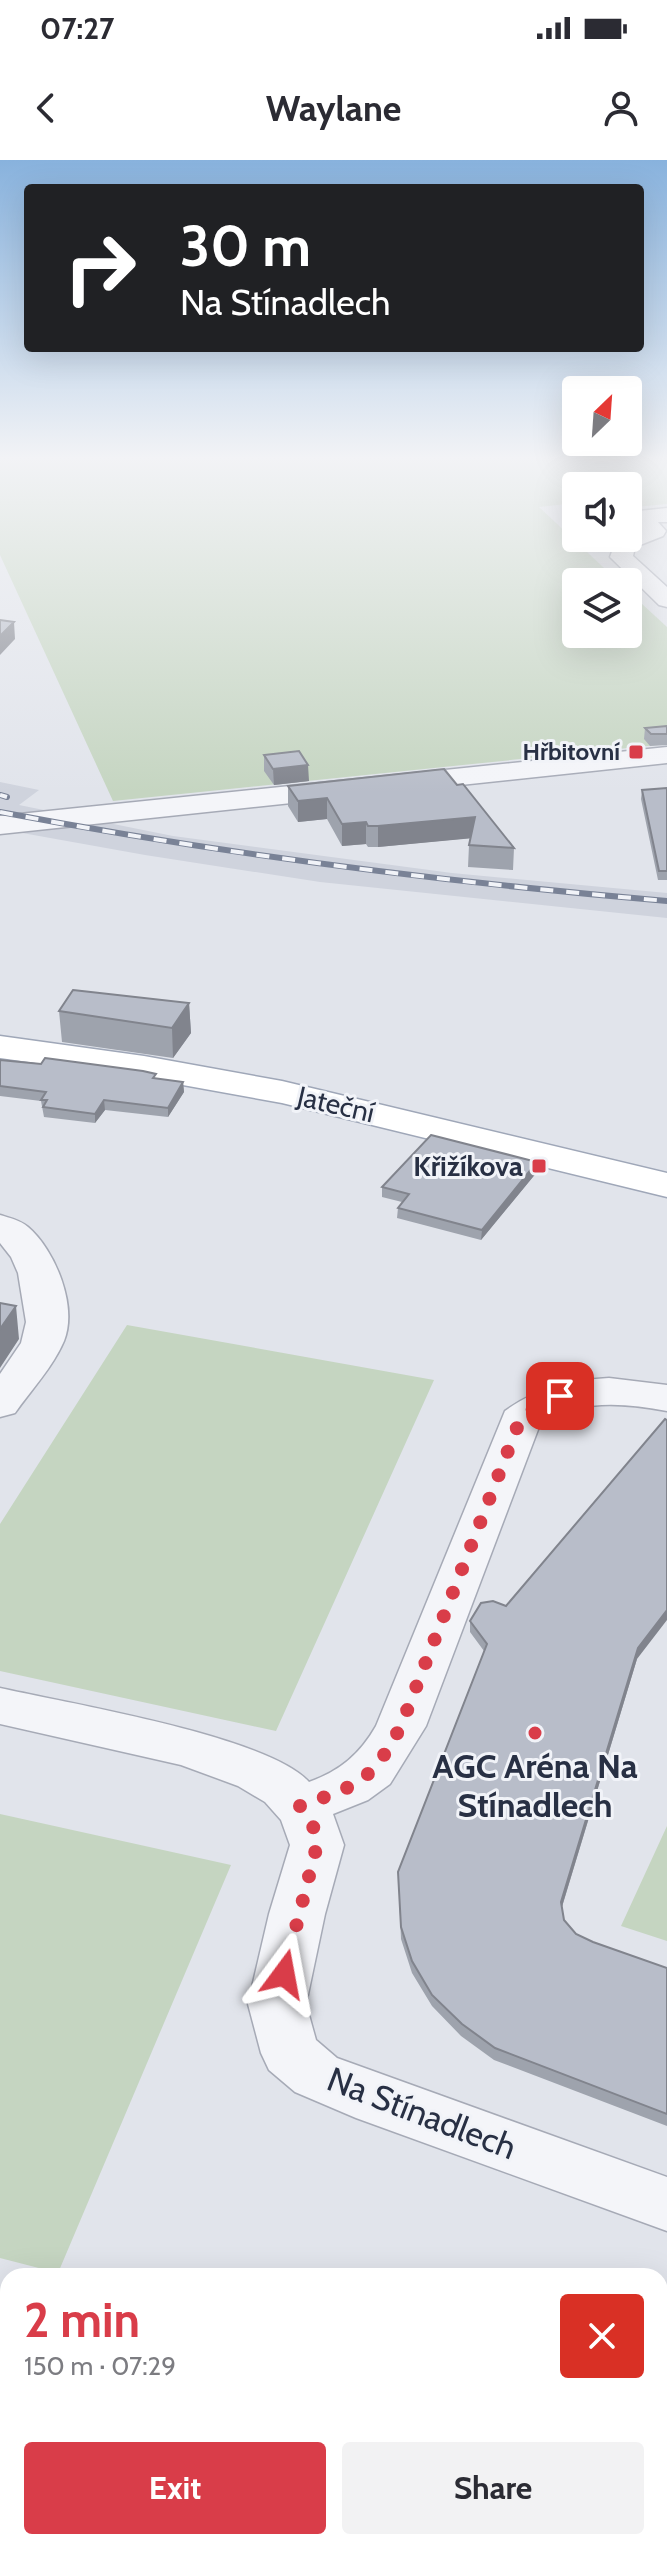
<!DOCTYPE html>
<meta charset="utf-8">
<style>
body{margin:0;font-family:Cabin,sans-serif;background:#f2f2f3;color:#2b2b33;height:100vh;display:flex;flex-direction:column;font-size:30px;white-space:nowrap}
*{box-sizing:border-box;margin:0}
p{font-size:26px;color:#7c7c81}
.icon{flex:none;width:44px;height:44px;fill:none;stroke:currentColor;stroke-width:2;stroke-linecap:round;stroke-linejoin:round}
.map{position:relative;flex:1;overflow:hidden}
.drawer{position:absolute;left:0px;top:2108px;width:668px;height:282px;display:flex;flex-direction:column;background:#fff;border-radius:24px 24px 0 0;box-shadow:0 8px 32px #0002}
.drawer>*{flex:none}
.guide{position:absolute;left:24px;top:24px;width:620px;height:168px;border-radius:8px;box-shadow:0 8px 32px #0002;background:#202124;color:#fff;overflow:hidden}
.needle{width:52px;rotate:25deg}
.controls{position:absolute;left:562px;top:216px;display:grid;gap:16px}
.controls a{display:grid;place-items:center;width:80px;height:80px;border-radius:8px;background:#fff;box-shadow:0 8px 32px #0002;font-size:40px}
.pin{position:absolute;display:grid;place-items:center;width:68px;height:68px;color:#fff;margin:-34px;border-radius:16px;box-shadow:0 4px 12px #0006}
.me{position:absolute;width:88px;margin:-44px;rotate:13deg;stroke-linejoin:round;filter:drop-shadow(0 0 6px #0008)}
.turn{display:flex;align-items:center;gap:28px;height:168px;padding:0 24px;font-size:36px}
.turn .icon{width:104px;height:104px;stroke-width:2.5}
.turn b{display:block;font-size:56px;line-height:68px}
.round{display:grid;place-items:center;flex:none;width:84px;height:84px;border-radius:8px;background:#f2f2f3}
.head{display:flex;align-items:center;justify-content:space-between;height:136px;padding:0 24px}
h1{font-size:48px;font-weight:700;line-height:60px;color:#d93d49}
.action{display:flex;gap:16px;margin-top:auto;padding:16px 24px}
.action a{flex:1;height:92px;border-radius:8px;background:#d93d49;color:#fff;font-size:32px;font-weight:700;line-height:92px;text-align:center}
.action a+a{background:#f2f2f3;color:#2b2b33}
.status{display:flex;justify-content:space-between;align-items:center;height:56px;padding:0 40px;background:#fff;direction:ltr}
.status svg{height:22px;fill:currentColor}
header{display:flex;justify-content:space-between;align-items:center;height:104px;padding:0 24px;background:#fff;font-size:36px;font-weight:700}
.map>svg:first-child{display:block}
.built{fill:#cfd3dd}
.green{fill:#c5d5c1}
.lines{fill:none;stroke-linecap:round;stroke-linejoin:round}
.minor-casing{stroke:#a6aab6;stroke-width:3}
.major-casing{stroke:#9fa7b8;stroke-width:3}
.minor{fill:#f4f5f9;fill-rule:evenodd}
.major{fill:#fff;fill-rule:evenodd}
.rail-casing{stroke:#798296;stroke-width:6}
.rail{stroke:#f1f3f8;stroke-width:4;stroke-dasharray:13;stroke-linecap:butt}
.wall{fill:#9ea3ad}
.shaded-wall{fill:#81848d}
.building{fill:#b8bdc9;stroke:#81848d;stroke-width:2}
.route{stroke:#d93d49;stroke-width:14;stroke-dasharray:0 25.2}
.poi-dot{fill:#d93d49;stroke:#f1f3f8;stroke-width:3}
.labels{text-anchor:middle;stroke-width:6;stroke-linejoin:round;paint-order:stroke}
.far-poi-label{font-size:24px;font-weight:bold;fill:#283044;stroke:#f1f3f8;text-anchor:end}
.street-label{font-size:28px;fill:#283044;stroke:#f1f3f8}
.poi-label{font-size:28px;font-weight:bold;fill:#283044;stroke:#f1f3f8;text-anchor:end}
.near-poi-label{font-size:34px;font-weight:bold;fill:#283044;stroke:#f1f3f8}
.near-street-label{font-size:34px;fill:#283044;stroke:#f1f3f8}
</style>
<div class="status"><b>07:27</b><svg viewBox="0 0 49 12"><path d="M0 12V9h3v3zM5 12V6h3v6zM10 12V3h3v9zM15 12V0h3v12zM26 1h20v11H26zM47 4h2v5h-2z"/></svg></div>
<header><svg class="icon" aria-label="back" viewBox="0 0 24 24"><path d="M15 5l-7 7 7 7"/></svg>Waylane<svg class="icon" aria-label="person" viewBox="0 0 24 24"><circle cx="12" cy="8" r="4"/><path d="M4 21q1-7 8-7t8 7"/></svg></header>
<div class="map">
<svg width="667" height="2389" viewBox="0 0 667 2389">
<rect width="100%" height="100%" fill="#e1e4eb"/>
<path class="built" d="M0 622 39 630 19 645 173 676 452 713 667 733V758L320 722 145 695 0 669Z"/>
<path class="green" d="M0 299H667V344L635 347 628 342V326H576V343L539 347 619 422H576V474H628V431L667 467V584L113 641 0 395Z
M127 1165 434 1220 276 1571 0 1511V1364Z
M0 1654 231 1705 58 2113 0 2098Z
M667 1666V1781L621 1766Z
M660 2131 667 2134V2275L660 2272Z"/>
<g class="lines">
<defs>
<path id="minor" d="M667 348V362H658L666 371 663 376 635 387 633 396 667 427V447L659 445 610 397 617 378H628V374L639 369 628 358 630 352Z
M667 587V603L0 674V656Z
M0 1055C10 1058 20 1060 28 1067 55 1090 78 1146 64 1181 53 1207 31 1230 15 1253L0 1257V1214L21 1183 26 1162 18 1113 11 1097 0 1083Z
M609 1218 667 1225V1251C622 1243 578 1238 539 1267L426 1566 390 1624 368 1640 333 1654 344 1685 325 1754 306 1844 316 1880 337 1898 667 2017V2071L356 1958 295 1932 269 1910 261 1893 248 1844 269 1754 290 1685 281 1660 265 1642 238 1626 181 1605 0 1564V1528C66 1543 268 1576 309 1622 340 1611 360 1594 376 1566L505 1251C536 1228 571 1220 609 1218Z"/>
<path id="major" d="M0 876 144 896 282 921 667 1013V1037L282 943 144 918 0 898Z"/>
</defs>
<use href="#minor" class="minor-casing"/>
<use href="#major" class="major-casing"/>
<use href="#minor" class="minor"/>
<use href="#major" class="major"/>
<defs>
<path id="rail" d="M0 635 7 637
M0 652C221 694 443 722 667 741"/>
</defs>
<use href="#rail" class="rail-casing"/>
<use href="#rail" class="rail"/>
</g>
<path class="wall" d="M667 566V585L650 586 644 579 645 568Z
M264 595 309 621 274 625 264 611Z
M288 626 514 688 513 710 468 707 469 685 470 678 378 687H368L366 684 342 686 327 659 298 662 288 646Z
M667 628V720H658L641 639 642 630Z
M189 843 191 873 173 898 62 882 59 851Z
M0 900 183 922 184 932 168 957 105 950 95 963 44 957 41 941 0 936Z
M537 1002V1012L481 1080 397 1058 398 1048 402 1042 382 1037V1027Z
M470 1461 637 1499 562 1747 564 1760 576 1774 593 1782 667 1808V1966L494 1900 461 1876 432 1846 412 1813 401 1779 398 1712 484 1491 470 1472Z
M540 2382H660L667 2389H540Z"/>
<path class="shaded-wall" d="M14 462 15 479 0 495V476Z
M308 605 309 621 274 625 273 609Z
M327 638V659L298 662V641Z
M475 657 474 678 378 687V666Z
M366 662V684L342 686V664Z
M189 843 191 873 173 898 172 868Z
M183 922 184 932 168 957V948Z
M104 940 105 950 95 963V954Z
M537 1002V1012L481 1080 482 1070Z
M16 1146 19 1179 0 1208V1169Z
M667 1450V1460L637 1499 560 1753 561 1742 638 1488Z
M667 2328V2353L661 2335Z"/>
<path class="building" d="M0 460 14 462 0 476Z
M667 566V574H651L645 568Z
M299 591 308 605 273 609 264 595Z
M444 609 457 625 463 624 514 688 469 685 475 657 378 666H368L366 662 342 664 327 638 298 641 288 626Z
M667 628V711H659L642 630Z
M73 830 189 843 172 868 59 851Z
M45 898 143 911 156 914 153 918 183 922 168 948 104 940 95 954 43 947 47 940H41L46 932 0 926V900L41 904Z
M431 975 537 1002 482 1070 398 1048 409 1034 382 1027Z
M0 1143 16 1146 0 1169Z
M665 1259 667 1260V1450L638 1488 561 1742 564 1760 576 1774 593 1782 667 1808V1954L495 1888 462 1864 432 1835 412 1801 401 1767 398 1712 487 1484 470 1461 481 1443 493 1441 506 1446Z
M660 2306 667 2311V2328L661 2335 667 2340V2389H581L572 2382H660Z"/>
<linearGradient id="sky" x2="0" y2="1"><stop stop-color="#88b2dd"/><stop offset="0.47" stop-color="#f2f3f6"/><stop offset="1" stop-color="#f2f3f6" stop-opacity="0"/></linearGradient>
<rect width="667" height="633" fill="url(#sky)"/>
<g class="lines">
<path class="route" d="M284 1814 317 1685 313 1666 300 1646C358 1625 371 1623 401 1566L520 1260 537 1246 560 1236"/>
</g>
<g class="poi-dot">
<rect x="628" y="584" width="16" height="16" rx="4"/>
<rect x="531" y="998" width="16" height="16" rx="4"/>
<circle cx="535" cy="1573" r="8"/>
</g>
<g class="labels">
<g class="far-poi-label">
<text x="620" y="600">Hřbitovní</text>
</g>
<g class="street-label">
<text transform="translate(336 944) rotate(13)" y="10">Jateční</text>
</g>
<g class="poi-label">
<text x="523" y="1016">Křižíkova</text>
</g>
<g class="near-poi-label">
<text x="535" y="1618">AGC Aréna Na<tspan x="535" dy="39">Stínadlech</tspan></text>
</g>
<g class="near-street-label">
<text transform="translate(422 1953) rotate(21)" y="12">Na Stínadlech</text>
</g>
</g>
</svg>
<div class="controls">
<a><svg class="needle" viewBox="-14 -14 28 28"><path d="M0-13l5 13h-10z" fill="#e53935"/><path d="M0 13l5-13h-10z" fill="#7c7c81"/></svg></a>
<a><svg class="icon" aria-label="sound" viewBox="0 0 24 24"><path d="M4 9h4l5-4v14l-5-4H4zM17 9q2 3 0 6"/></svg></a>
<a><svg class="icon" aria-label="layers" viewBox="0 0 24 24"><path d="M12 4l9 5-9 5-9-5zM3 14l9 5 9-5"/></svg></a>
</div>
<div class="pin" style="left:560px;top:1236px;background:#d93025"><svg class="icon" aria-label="arrive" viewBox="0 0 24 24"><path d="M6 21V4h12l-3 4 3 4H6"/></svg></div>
<svg class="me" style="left:284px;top:1814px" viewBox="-20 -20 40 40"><path d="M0-17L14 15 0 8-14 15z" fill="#d93d49" stroke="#fff" stroke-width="4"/></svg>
<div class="guide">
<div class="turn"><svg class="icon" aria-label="right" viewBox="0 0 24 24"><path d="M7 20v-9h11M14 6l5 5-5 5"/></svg><div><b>30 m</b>Na Stínadlech</div></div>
</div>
<section class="drawer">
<div class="head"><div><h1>2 min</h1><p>150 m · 07:29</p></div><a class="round" style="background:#d93025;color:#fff"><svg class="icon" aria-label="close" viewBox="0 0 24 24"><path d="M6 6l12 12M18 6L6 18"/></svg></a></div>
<div class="action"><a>Exit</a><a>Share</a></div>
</section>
</div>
